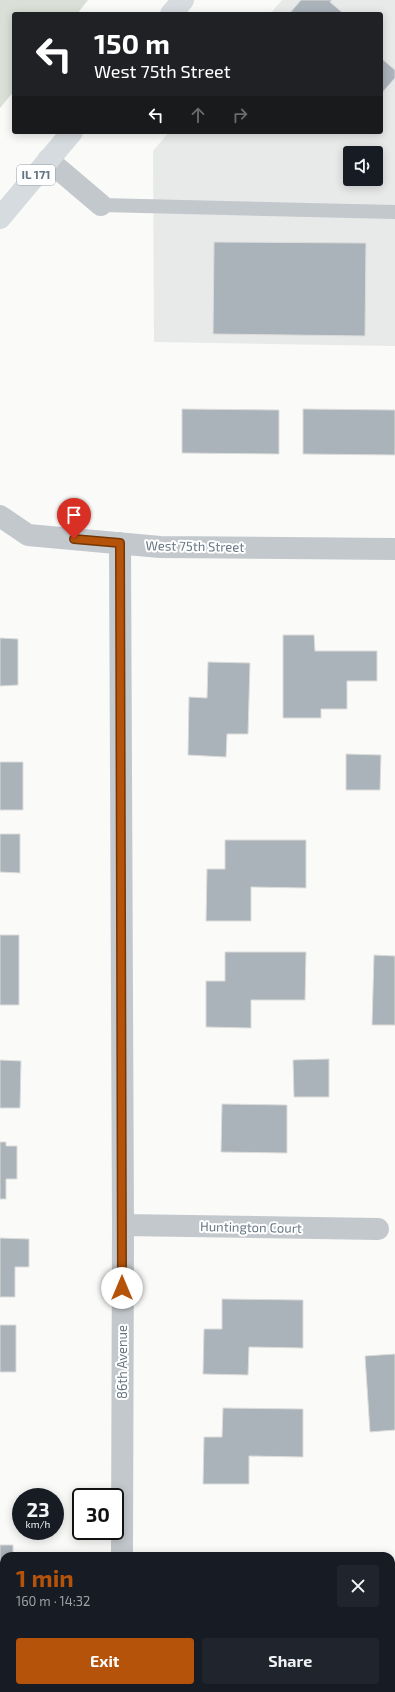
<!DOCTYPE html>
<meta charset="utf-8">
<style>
body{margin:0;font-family:"Exo 2",sans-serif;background:#20242c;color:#f1f3f6;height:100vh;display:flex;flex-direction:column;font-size:15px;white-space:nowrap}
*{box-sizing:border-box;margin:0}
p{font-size:13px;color:#9ea1a6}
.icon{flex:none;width:22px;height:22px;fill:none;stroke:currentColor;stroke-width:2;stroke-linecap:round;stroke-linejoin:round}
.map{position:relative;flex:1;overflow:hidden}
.panel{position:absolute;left:0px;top:1552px;width:395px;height:140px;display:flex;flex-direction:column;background:#171b24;border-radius:12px 12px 0 0;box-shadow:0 2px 10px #0003}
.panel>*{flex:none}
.guide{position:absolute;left:12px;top:12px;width:371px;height:122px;border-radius:4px;box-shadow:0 2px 10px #0003;background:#202124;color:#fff;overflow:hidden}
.tools{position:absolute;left:343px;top:146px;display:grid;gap:8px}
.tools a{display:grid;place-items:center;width:40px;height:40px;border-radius:4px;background:#171b24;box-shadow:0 2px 10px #0003;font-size:20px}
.speed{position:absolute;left:12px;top:1488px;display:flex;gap:8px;font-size:20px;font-weight:700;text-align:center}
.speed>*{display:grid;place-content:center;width:52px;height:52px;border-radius:50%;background:#171b24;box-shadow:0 2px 10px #0003;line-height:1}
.speed small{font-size:10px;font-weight:400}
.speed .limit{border:2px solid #111;border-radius:6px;background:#fff;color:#111}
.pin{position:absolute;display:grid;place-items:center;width:34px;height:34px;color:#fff;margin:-41px -17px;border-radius:50% 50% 50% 0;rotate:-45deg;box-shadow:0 0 4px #0007}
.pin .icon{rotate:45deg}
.me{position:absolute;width:44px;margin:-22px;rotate:0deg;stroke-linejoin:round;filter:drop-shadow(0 0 3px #0008)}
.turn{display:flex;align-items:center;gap:14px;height:84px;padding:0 16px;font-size:18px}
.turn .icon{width:52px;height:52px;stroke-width:2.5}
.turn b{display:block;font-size:28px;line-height:34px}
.lanes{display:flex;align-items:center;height:38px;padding:0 16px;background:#0003;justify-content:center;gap:20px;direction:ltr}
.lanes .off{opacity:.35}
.round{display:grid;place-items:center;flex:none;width:42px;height:42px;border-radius:4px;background:#20242c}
.headline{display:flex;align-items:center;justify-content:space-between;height:68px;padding:0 16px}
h1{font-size:24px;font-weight:700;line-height:30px;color:#b45309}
.primary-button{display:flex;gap:8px;margin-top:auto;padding:8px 16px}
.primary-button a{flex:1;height:46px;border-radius:4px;background:#b45309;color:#fff;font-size:16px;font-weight:700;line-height:46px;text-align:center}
.primary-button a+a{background:#20242c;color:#f1f3f6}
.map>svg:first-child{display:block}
.built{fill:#e8e9e9;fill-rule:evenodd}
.green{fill:#dadfd7}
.building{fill:#aab3b9;stroke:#dcdcda}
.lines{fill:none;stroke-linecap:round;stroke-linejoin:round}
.service{stroke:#c3c8cc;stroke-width:14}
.minor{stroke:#c3c8cc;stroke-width:22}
.primary{stroke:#d6dbdf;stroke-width:22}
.route-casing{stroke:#753606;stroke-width:10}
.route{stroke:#b45309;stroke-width:7}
.labels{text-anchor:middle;stroke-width:4;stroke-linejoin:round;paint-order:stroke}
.shield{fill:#fff;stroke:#939fa8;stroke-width:1}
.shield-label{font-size:12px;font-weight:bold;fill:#657683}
.street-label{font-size:13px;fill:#657683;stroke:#fff}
</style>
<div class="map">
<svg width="395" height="1692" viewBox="0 0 395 1692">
<rect width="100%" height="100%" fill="#fafaf8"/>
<path class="built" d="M282 0H395V346L154 342 153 151 169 132H381V14H270ZM350 153H376V179H350Z"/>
<path class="green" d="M0 0H88L77 14H14V91L0 108Z"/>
<path class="building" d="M301 0H332L330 2 344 14H289Z
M381 58 395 70V78L381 94Z
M214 242 366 243 365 336 213 334Z
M182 409 279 410V454L182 453Z
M303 409 395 410V455L303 454Z
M283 635H314L315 651H377V681H347V709H321V718H283Z
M0 638 18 639V685L0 686Z
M208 662 250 663 248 734H227L226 757 188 755 189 697 207 698Z
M346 754 381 755 380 790H346Z
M0 762H23V810H0Z
M0 834H20V873L0 872Z
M225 840H306V888L251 887V921H206L207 869H225Z
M0 935H19V1005H0Z
M225 952H306L305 1000H251V1028L206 1027V981H225Z
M374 955 395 956V1025H372Z
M329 1059V1097H294L293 1060Z
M0 1060 21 1061 20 1108H0Z
M222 1104 287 1105V1153L221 1152Z
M0 1142H6V1146H17V1179H6V1199H0Z
M0 1238 29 1239V1267H15V1297H0Z
M222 1299 303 1300V1348L249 1347 248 1375 203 1374 204 1329H222Z
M0 1325H16V1372H0Z
M395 1354V1430L370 1432 365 1356Z
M223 1408 303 1409V1457L249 1456V1484H203L204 1437H222Z
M0 1545H13V1556H4V1592H0Z
M0 1648H4V1688H8V1692H0Z"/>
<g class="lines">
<path class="service" d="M101 205 395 212"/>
<path class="minor" d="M48 160 101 205
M0 516 28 535 160 547 395 549
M120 543 123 1225 122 1556
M123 1225 378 1229
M121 1692V1688"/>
<path class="primary" d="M171 14 183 0
M0 218 72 132"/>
</g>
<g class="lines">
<defs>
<path id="route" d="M74 539 120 543 122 1288"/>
</defs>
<use href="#route" class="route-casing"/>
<use href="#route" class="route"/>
</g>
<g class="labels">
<rect class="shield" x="17" y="165" width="38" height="20" rx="3"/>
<g class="shield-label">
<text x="36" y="179">IL 171</text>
</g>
<g class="street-label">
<text transform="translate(195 546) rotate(1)" y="5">West 75th Street</text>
<text transform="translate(251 1227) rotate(1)" y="5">Huntington Court</text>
<text transform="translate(122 1362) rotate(-90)" y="5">86th Avenue</text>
</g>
</g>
</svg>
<div class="tools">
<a><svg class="icon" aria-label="sound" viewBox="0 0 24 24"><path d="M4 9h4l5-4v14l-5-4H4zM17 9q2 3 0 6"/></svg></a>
</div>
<div class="speed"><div>23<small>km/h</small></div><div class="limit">30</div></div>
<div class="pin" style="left:74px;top:539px;background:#d93025"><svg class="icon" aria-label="arrive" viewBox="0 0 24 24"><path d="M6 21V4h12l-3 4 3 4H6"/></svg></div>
<svg class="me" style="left:122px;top:1288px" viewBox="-20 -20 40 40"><circle r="19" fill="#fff"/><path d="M0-13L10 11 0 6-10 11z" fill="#b45309"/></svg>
<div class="guide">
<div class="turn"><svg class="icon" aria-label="left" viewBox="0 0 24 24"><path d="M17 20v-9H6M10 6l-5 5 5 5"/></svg><div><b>150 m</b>West 75th Street</div></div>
<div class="lanes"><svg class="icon" aria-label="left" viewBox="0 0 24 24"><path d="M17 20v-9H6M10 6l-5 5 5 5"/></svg><svg class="icon off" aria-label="ahead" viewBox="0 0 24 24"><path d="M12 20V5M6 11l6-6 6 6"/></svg><svg class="icon off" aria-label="right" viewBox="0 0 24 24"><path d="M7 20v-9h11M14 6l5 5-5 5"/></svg></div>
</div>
<section class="panel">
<div class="headline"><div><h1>1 min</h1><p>160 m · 14:32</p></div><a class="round"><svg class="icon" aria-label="close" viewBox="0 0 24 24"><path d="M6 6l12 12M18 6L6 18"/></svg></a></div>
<div class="primary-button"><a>Exit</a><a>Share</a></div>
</section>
</div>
